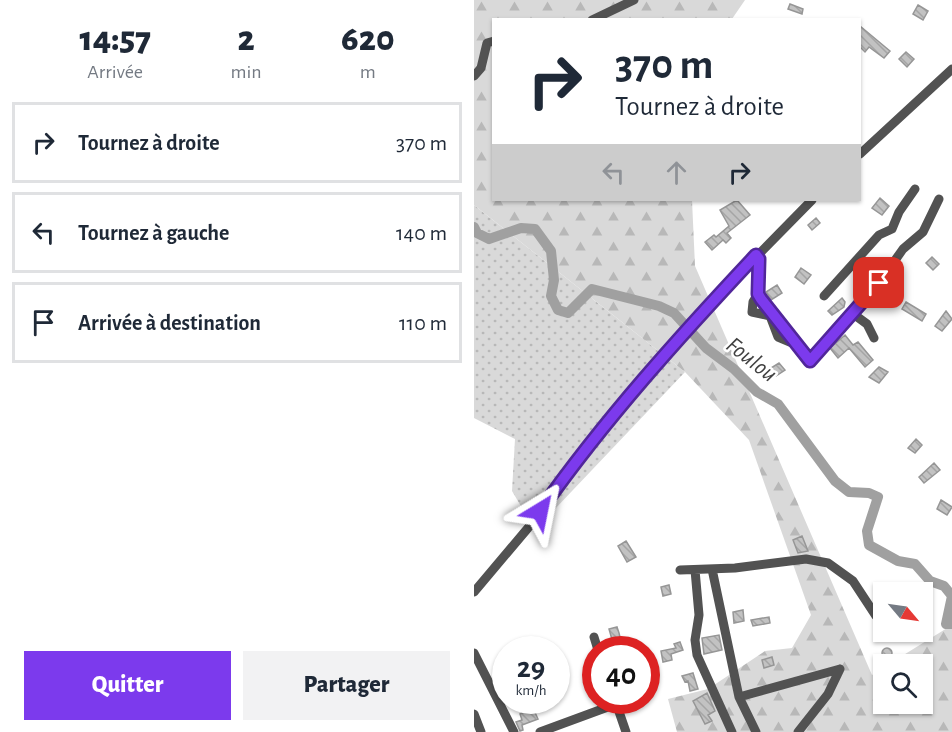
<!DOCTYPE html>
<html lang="fr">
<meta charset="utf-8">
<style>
body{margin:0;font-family:"Alegreya Sans",sans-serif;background:#f2f2f3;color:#1f2937;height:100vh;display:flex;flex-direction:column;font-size:22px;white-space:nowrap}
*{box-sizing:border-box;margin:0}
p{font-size:20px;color:#747a83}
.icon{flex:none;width:33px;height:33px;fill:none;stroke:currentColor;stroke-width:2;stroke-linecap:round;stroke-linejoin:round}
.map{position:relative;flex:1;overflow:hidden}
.side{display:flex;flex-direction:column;background:#fff;width:474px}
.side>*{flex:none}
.hud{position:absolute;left:18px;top:18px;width:369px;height:183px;border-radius:0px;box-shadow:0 2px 4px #0004;background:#fff;color:#1f2937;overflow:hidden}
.needle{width:39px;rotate:119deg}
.controls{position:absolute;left:399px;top:582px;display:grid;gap:12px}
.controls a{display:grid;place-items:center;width:60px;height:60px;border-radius:0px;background:#fff;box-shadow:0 2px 4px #0004;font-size:30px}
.speed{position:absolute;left:18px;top:636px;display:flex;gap:12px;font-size:30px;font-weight:700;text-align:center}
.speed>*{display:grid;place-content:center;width:78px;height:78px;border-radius:50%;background:#fff;box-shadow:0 2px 4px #0004;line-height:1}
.speed small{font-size:15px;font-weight:400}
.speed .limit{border:9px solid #d22;background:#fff;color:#111}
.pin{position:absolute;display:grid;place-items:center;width:51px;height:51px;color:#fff;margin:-26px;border-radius:12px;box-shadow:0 3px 9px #0006}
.me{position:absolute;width:66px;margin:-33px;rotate:35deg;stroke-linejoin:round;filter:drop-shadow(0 0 4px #0008)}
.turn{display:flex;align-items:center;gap:21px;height:126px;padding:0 24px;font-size:27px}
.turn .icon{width:78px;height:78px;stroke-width:2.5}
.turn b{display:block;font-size:42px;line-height:51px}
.lanes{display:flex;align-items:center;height:57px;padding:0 24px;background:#0003;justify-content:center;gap:30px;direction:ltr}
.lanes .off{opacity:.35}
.eta{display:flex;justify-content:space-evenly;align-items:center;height:102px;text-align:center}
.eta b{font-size:36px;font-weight:800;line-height:42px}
.button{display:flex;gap:12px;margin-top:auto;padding:12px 24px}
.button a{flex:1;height:69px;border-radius:0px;background:#7c3aed;color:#fff;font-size:24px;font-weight:800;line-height:69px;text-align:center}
.button a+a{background:#f2f2f3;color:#1f2937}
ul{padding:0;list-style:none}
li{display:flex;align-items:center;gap:18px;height:81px;margin:0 12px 9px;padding:0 12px;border:3px solid #e0e1e3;border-radius:0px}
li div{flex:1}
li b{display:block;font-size:22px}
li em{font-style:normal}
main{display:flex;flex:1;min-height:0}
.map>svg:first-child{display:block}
.grass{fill:url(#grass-dots)}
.forest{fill:url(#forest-firs)}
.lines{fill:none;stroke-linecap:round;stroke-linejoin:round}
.river{stroke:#a0a0a0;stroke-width:10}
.building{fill:url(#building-back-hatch);stroke:#969696;stroke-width:1.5}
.minor{stroke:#525252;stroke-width:9}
.route-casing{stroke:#51269a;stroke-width:15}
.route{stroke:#7c3aed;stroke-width:10}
.labels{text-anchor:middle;stroke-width:5;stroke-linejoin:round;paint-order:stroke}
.water-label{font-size:24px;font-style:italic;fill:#414141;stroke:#fff}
</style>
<main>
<section class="side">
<div class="eta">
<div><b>14:57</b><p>Arrivée</p></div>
<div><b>2</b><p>min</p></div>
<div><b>620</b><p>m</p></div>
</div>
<ul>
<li><svg class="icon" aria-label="right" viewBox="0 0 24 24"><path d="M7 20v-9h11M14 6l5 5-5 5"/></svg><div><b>Tournez à droite</b></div><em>370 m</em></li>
<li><svg class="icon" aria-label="left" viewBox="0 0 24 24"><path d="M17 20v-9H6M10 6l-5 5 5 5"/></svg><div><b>Tournez à gauche</b></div><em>140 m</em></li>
<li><svg class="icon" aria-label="arrive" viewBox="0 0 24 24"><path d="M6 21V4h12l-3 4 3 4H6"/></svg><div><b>Arrivée à destination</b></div><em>110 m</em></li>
</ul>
<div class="button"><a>Quitter</a><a>Partager</a></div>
</section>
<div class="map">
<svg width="478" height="732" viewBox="0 0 478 732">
<defs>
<pattern id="grass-dots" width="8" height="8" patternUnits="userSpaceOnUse" patternTransform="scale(1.5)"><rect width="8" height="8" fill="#d9d9d9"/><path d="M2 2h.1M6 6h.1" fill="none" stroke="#b8b8b8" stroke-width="1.8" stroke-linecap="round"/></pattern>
<pattern id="forest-firs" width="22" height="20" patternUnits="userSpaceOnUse" patternTransform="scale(1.5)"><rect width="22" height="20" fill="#d9d9d9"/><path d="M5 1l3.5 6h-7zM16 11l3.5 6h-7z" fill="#b8b8b8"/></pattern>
<pattern id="building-back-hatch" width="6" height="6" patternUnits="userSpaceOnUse" patternTransform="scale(1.5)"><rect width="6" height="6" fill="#c2c2c2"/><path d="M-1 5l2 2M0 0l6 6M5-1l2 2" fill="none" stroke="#a5a5a5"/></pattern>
</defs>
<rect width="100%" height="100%" fill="#fff"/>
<path class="grass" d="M0 205 211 372 61 530 38 491 41 439 0 418Z"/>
<path class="forest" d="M0 0H271L258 19 20 20V200H218L221 266 398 675 409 668 410 704H448V664H415L478 625V732H203L194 699 234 689 291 651 318 648 337 615 275 440 211 372 0 205Z"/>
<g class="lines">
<path class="river" d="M0 227 3 233 15 239 47 228 61 229 77 251 80 280 77 296 84 310 94 313 118 289 185 306 200 313 232 348 260 369 283 392 304 404 361 481 375 492 395 493 404 497 393 531 395 545 424 561 441 564 456 581 470 586 478 596 472 624H478"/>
</g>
<path class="building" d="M316 4 329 9 328 14 314 9Z
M444 5 454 11 449 20 439 14Z
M386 26 416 51 410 58 395 47 391 52 386 47Z
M432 52 440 59 433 67 425 59Z
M406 198 415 206 408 215 398 208Z
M263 200 276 215 253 233 257 238 252 243 249 240 238 250 231 242 240 235 242 237 255 226 246 210Z
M342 218 346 223 338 230 334 225Z
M458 257 465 264 459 270 452 263Z
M410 259 412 261 402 275 398 271Z
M327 268 337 275 330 284 321 277Z
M303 285 308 293 297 300 292 292Z
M368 298 371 302 370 307 358 315 354 311Z
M432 302 452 314 448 321 428 309Z
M472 311 478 319 468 331 461 326Z
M371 335 379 345 384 342 399 360 391 367 375 348 364 358 356 348Z
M305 363 311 370 302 376 297 368Z
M405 367 414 372 405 383 395 377Z
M442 439 448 445 441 453 434 448Z
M460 463 466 470 450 483 445 477Z
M467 500 478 507 473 515 463 509Z
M328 536 334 551 324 553 319 540Z
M152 541 162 557 153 562 144 546Z
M195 585 197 594 189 596 187 587Z
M269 610 270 621 260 623 259 612Z
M295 617 296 623 279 626 277 620Z
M143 627 145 633 149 650H142L139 643 135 629Z
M245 635 248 650 230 654 228 638Z
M206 642 209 650 197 654 198 660 189 662 187 651 202 648 200 644Z
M408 653a5 5 0 1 1 10 0a5 5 0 1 1-10 0Z
M298 657 300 665 290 668 288 660Z
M219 673 224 689 216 691 214 681 211 682 208 676Z
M233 693 241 711 234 715 238 721 231 724 219 701Z
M59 708 64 719 48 725 49 730 46 731 42 722 48 720 46 714Z"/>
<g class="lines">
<path class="minor" d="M118 20 160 0
M0 76 7 68 13 43 20 41
M386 154 478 69
M282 255 285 259 284 294 287 299 336 361 405 283 429 249 449 232 465 199
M387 284 400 289
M284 294 279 302 278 312 296 316 304 337 323 345
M350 296 405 235 418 229 425 212 441 189
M378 313 393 324 400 338
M238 569 265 697 282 732
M206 570 261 568 332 559 354 563 379 581 402 616
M221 570 225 615 221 640 223 655 258 732
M0 592 54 528 89 477 231 309 338 200
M120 637 124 650
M0 653 40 732
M265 697 366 669
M141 700 152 732
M0 714 7 732
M66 732 142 704
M324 732 354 694 366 669"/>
</g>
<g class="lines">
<defs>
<path id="route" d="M66 511C130 420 206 336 282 255L285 259 284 294 287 299 336 361 405 283"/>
</defs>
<use href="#route" class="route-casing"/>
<use href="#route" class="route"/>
</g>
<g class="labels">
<g class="water-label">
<text transform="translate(278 359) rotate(38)" y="8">Foulou</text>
</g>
</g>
</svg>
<div class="controls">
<a><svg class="needle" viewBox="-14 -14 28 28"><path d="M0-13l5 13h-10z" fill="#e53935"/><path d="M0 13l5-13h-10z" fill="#747a83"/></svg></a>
<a><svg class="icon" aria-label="search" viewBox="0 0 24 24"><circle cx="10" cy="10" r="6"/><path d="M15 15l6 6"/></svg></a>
</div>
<div class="speed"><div>29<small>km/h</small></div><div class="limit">40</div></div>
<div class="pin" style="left:405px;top:283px;background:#d93025"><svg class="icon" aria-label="arrive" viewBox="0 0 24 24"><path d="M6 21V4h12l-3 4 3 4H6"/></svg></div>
<svg class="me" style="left:66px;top:511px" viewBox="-20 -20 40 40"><path d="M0-17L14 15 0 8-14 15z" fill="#7c3aed" stroke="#fff" stroke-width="4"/></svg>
<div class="hud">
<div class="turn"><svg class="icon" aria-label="right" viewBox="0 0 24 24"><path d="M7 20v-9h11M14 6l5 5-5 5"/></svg><div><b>370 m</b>Tournez à droite</div></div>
<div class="lanes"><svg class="icon off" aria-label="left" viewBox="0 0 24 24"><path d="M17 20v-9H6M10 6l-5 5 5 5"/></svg><svg class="icon off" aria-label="ahead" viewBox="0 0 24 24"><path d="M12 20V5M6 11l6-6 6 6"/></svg><svg class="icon" aria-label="right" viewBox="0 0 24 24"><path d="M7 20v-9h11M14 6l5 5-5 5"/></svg></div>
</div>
</div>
</main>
